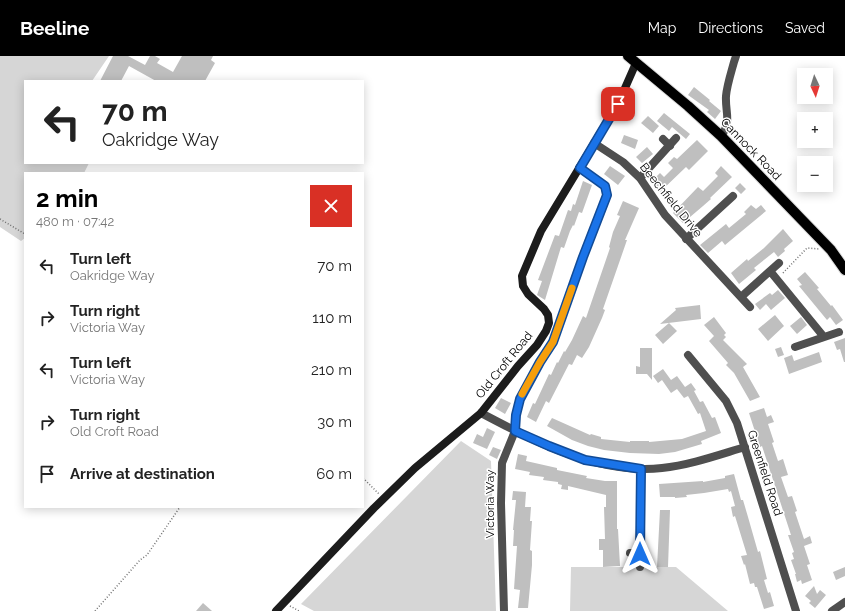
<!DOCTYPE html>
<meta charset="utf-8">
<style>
body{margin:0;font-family:Raleway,sans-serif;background:#f6f6f6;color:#222;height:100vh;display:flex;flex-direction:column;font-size:15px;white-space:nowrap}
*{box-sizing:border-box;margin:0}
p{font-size:13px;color:#767676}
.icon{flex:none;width:22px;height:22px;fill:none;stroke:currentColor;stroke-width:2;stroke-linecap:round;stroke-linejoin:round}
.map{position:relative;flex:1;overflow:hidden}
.panel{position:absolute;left:24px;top:116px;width:340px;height:336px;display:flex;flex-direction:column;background:#fff;border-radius:0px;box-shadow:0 2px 10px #0003}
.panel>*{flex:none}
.banner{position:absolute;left:24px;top:24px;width:340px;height:84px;border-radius:0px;box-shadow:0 2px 10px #0003;background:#fff;color:#222;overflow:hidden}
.needle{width:26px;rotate:176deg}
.tools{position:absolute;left:797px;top:12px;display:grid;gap:8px}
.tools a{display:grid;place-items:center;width:36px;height:36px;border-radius:0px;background:#fff;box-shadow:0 2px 10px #0003;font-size:20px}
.pin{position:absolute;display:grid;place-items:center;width:34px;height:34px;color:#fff;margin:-17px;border-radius:8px;box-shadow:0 2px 6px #0006}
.me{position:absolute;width:44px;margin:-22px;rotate:0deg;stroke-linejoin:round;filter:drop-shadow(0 0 3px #0008)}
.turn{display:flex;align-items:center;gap:14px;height:84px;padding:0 12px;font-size:18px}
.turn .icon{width:52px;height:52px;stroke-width:2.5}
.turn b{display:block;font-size:28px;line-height:34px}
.round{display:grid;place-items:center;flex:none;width:42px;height:42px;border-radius:0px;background:#f6f6f6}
.summary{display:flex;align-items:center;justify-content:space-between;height:68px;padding:0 12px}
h1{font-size:24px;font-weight:700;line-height:30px;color:#000}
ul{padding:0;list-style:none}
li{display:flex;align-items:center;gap:12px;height:52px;padding:0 12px}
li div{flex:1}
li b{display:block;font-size:15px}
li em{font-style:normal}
header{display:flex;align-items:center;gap:24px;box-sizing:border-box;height:56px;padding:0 20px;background:#000;color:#fff}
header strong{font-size:19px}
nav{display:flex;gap:22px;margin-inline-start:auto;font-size:14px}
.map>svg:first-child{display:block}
.green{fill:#d6d6d6}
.building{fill:#bfbfbf}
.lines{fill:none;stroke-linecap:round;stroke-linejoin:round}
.primary-casing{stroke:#dbdbdb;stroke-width:12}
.path{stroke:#717171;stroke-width:1.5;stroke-dasharray:1 2;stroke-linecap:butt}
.street{stroke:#4f4f4f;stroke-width:8}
.secondary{stroke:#1c1c1c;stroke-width:8}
.primary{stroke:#000;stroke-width:10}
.route-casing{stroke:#114b97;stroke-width:10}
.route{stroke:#1a73e8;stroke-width:7}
.slow{stroke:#f59e0b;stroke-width:7}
.labels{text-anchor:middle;stroke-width:3;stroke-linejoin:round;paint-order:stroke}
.street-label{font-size:12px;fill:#000;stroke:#fff}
</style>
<header>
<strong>Beeline</strong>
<nav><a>Map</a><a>Directions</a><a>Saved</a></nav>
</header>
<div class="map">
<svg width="845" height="555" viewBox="0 0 845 555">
<rect width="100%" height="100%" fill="#fff"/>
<path class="green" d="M0 0H109L92 25H25V107H89L84 117H25V182L21 185 0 171Z
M461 385 491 405 496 555H314L301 548Z
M571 511H676L728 555H570Z"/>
<path class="building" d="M113 0H128L145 9 150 0H155L160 3 157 7 173 16 182 0H213L211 4 215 7 205 25H156L129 10 121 25H100Z
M694 31 710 44 709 45 721 55 715 63 707 56 709 54 688 39Z
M664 57 690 78 686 83 672 71 669 75 657 65Z
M648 60 659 70 653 77 641 67Z
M624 79 638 84 635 93 621 87Z
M697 84 708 95 689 114 686 111 660 136 655 130 656 129 652 125 660 117 664 121 673 112 668 107 674 101 677 103Z
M647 91 653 98 642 107 636 101Z
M610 110 625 120 618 129 604 118Z
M721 110 732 121 710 142 711 143 703 150 683 167 673 157 698 131 703 135 718 120 715 117Z
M583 125 592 129 582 157 579 156 574 170 573 169 570 175 564 192 561 191 545 244 537 239 542 225 538 224 555 179 559 180 568 154 571 155 573 148 575 149Z
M740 127 746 133 741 138 735 132Z
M623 145 639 152 625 184H627L603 253 605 254 602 262 589 291 582 302 577 299 572 309 569 308 549 347 546 345 536 366 527 361 533 347 535 348 549 318 551 319 557 306 558 307 564 295 565 296 572 284 583 260 586 262 610 192 609 191 613 176 620 160 617 159Z
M751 149 756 153 761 149 766 155 725 189 722 185 708 197 700 189 726 168 729 172 746 158 744 156Z
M783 173 793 185 784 193 785 195 778 201 774 196 754 212 756 214 739 228 731 217 747 203 748 205 764 192Z
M805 216 819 232 817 233 831 250 832 249 843 264 836 269 830 261 827 264 799 230 802 229 797 223Z
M778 234 785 242 771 254 766 248 760 254 755 248 770 237 772 239Z
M700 249 701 263 660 268 676 254 675 252Z
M775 259 784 270 768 285 758 273Z
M714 261 726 277 724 279 726 281 723 284 747 308 743 311 760 341 750 345 734 317 726 309 728 307 709 285 714 280 704 269Z
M801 261 807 269 797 278 790 270Z
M669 267 677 275 663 288 655 279Z
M845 282V306H844L840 293 837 294 834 286Z
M781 291 784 299 778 301 775 293Z
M640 292H652V324L647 318H636V310L640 311Z
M819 296 822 306 789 318 784 302 792 299 794 305Z
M663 313 671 324 677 320 685 331 691 327 696 334 694 335 700 346 703 345 712 362 715 361 721 377 701 385 702 388 675 396 659 398 630 397 604 394 588 390 572 384 547 370 552 362 590 379 591 378 601 381V383L630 386V385H649V386L682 383 706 375 700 357 698 358 688 340 684 342 677 333 671 337 662 324 658 327 653 320Z
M501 342 511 347 505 358 495 352Z
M764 352 767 361 771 359 774 366 768 368 774 386 772 387 778 405 783 403 788 419 781 421 788 441 792 440 797 455 795 456 804 483 810 480 812 487 804 490 810 508 807 509 812 524 802 528 801 524 797 526 795 518H796L791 504 794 503 792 497 794 496 788 479H791L762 390 760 391 749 357Z
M487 372 495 376 487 393 473 387 477 378 483 381Z
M493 391 501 394 497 403 489 399Z
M518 398 527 400 526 405 557 412V414L587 420 586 422 605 425H617V473H618L620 510 603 511V494H599V483H605L604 451H606V439L568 430V434L561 433 562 429 558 428V426L543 424 544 421 529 419 530 416 515 413Z
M734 418 741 444H743L748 461 758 496 760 495 767 523 764 524 768 537 770 536 774 550 764 553 757 531H755L754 527 750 528 745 508 744 509 741 500 747 499 735 460 733 461 731 451 735 450 731 435 729 436 728 433 704 437 686 439 687 441 675 442V441H660L659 428 703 425V426L725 422V420Z
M513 435 526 436 525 451H531L530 465H532L530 494 532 495V509L528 552H518L520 534 514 533 517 490H513L514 474H513L516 444H512Z
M660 454H670L668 511H657Z
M845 511V520L836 524 833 516Z
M814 530 817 538 820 534 826 539 815 552 809 547 811 545 805 540Z
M203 547 212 555H196Z"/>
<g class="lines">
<defs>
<path id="primary" d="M628 0 688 50 721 80 831 194 845 214"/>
</defs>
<use href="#primary" class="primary-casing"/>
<path class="path" d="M0 163 25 178
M783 217 807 192 819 193
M363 422 379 438
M290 550 299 555
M95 555 140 504 147 499 180 451"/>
<path class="street" d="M721 80C732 66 725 56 726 40 727 29 731 17 734 6L736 0
M663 83 670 90
M594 87 623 106 640 122 665 159 750 251
M640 122 676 82
M686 183 733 140
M770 215 824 281
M741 241 779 207
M795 291 839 276
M688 299 726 345 737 367 796 555
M481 357C536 386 598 419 662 412 690 409 718 399 745 391
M630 497 641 498
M640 511 641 413
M504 555 501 447 502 407 515 375 516 359 520 343 540 306 553 286 583 201 607 139 605 130 579 112
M832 555 845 546"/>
<path class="secondary" d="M276 555 374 452 415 412 481 357 518 310 537 289 546 275 549 267 548 259 544 253 528 238 523 230 522 220 541 175 618 48 636 7"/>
<use href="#primary" class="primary"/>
</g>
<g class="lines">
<defs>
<path id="route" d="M618 48 580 112 605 130 607 139 583 201 553 286 540 306 520 343 516 359 515 375 549 390 585 404 641 413 640 498"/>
</defs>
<use href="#route" class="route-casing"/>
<use href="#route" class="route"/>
<path class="slow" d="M522 338 540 306 553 286 572 232"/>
</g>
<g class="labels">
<g class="street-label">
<text transform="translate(751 93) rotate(46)" y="4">Cannock Road</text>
<text transform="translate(671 144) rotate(51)" y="4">Beechfield Drive</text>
<text transform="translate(504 309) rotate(-51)" y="4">Old Croft Road</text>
<text transform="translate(765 417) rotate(72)" y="4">Greenfield Road</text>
<text transform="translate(490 448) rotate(-90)" y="4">Victoria Way</text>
</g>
</g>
</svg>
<div class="tools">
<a><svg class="needle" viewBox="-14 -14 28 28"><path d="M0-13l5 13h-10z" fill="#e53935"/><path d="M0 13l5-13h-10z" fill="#767676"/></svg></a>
<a>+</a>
<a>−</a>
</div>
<div class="pin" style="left:618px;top:48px;background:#d93025"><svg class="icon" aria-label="arrive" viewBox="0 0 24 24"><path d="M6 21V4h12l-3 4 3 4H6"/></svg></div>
<svg class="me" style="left:640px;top:498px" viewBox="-20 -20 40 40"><path d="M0-17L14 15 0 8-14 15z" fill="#1a73e8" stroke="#fff" stroke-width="4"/></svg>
<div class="banner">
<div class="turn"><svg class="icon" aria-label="left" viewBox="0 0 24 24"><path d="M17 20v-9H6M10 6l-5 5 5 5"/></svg><div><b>70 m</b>Oakridge Way</div></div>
</div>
<section class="panel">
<div class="summary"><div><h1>2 min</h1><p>480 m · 07:42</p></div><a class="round" style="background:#d93025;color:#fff"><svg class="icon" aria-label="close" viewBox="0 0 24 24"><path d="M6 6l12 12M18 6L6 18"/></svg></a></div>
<ul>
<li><svg class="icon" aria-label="left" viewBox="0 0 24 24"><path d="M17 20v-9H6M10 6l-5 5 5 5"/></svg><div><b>Turn left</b><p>Oakridge Way</p></div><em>70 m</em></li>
<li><svg class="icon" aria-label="right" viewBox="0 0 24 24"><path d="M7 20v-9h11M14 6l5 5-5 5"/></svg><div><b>Turn right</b><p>Victoria Way</p></div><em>110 m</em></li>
<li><svg class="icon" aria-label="left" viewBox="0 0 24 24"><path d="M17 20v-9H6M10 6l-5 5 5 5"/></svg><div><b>Turn left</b><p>Victoria Way</p></div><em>210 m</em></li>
<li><svg class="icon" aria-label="right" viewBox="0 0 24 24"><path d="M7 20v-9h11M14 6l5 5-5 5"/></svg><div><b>Turn right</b><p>Old Croft Road</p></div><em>30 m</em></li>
<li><svg class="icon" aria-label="arrive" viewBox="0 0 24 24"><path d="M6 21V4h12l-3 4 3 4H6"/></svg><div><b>Arrive at destination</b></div><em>60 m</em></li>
</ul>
</section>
</div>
